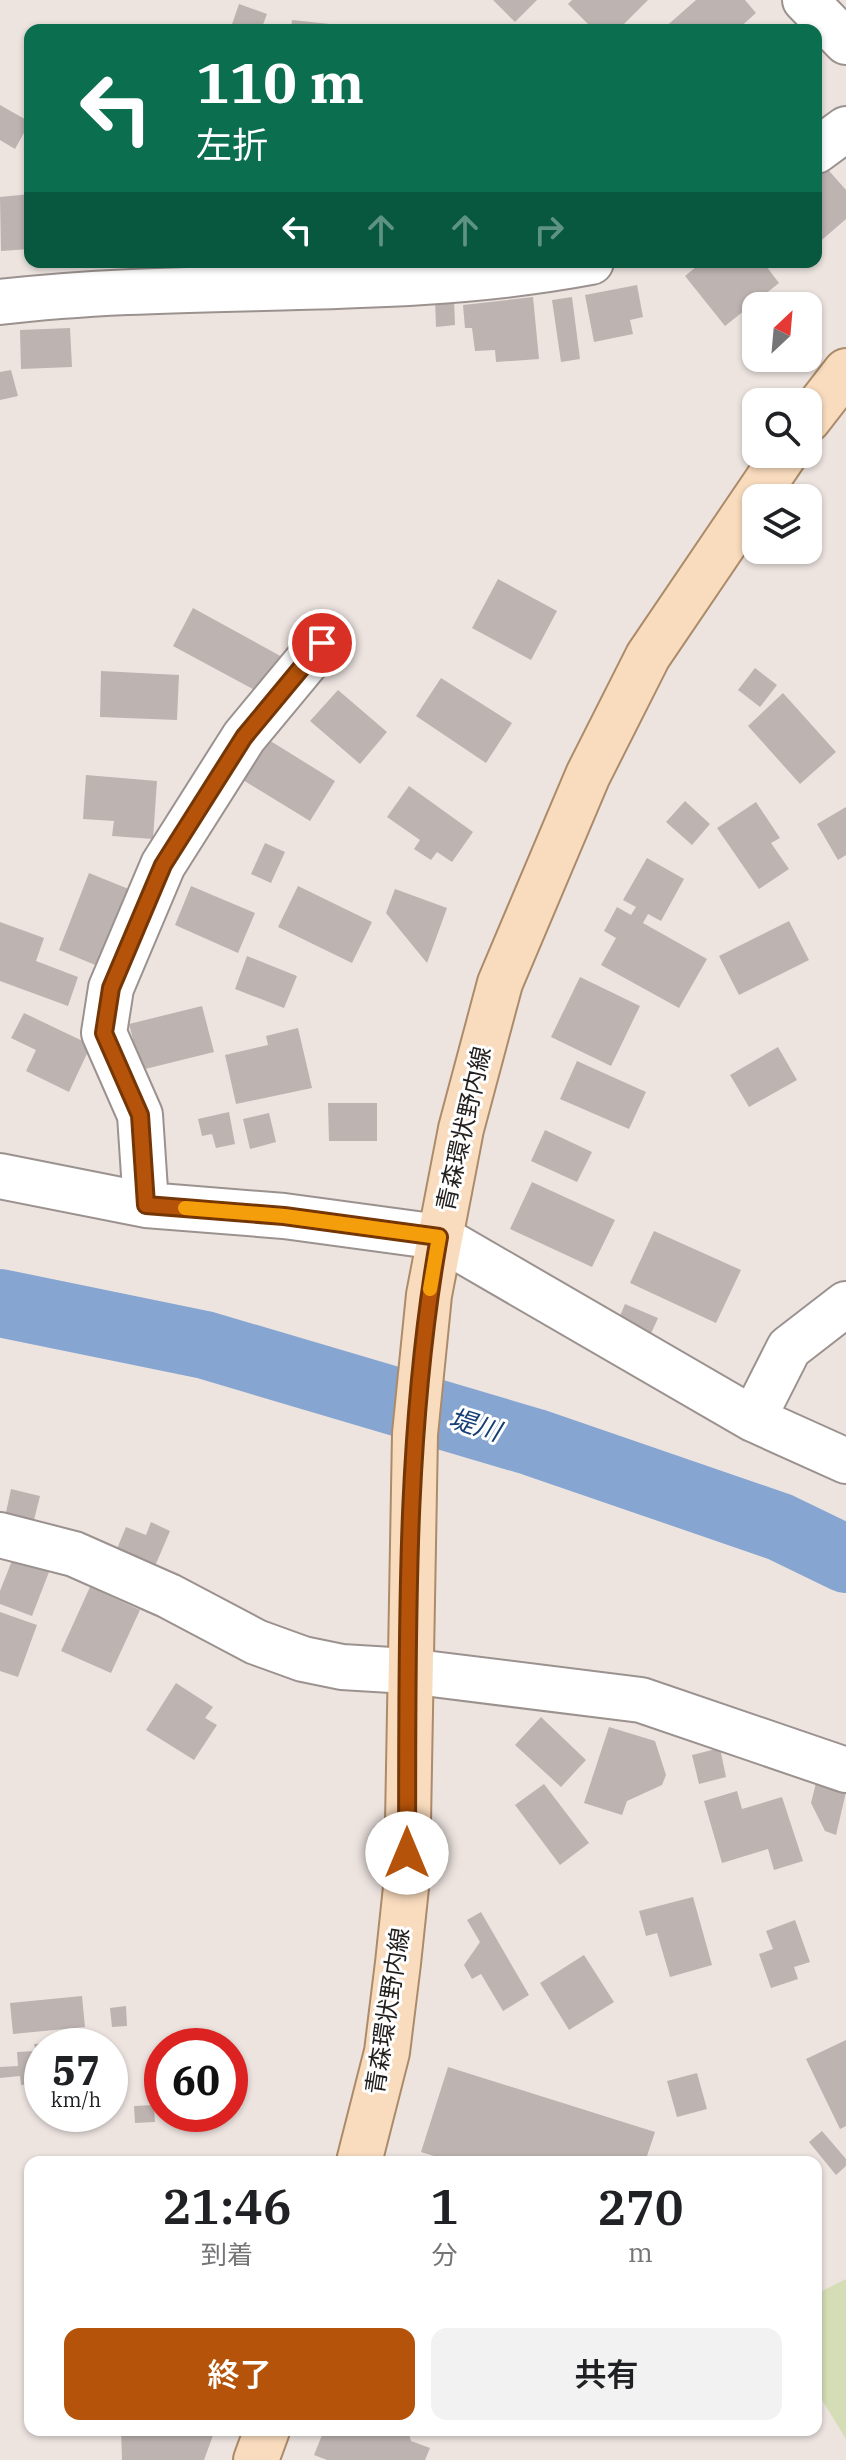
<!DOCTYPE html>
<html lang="ja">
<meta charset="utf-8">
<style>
body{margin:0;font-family:"IBM Plex Serif","Noto Sans JP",serif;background:#f2f2f2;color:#202124;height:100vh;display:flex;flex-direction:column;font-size:30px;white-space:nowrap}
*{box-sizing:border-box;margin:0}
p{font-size:26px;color:#757577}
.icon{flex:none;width:44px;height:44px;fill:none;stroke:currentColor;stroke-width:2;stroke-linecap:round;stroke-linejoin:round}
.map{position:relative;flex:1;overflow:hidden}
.sheet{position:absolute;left:24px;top:2156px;width:798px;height:280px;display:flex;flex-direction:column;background:#fff;border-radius:16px;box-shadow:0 2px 6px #0004}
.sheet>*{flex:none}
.top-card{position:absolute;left:24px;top:24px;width:798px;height:244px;border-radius:16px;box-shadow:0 2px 6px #0004;background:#0b6e4f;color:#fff;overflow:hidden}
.needle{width:52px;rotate:26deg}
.buttons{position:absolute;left:742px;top:292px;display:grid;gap:16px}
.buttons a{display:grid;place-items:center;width:80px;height:80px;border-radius:16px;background:#fff;box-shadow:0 2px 6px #0004;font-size:40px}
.speed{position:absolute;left:24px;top:2028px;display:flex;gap:16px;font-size:40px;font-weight:700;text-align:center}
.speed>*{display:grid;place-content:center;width:104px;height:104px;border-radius:50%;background:#fff;box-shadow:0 2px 6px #0004;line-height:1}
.speed small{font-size:20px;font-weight:400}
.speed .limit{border:12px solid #d22;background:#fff;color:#111}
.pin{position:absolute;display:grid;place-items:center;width:68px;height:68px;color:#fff;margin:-34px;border:4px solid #fff;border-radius:50%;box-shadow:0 2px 8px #0007}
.me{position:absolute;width:88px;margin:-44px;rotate:0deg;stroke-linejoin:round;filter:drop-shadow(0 0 6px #0008)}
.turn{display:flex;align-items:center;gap:28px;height:168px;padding:0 40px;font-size:36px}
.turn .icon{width:104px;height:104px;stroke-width:2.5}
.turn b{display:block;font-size:56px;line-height:68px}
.lanes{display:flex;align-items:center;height:76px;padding:0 40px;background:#0003;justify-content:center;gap:40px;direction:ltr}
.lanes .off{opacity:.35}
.eta{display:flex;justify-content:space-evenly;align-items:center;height:136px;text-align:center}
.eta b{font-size:48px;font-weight:600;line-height:56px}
.cta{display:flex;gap:16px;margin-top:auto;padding:16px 40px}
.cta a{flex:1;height:92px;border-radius:16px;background:#b45309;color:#fff;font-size:32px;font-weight:600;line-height:92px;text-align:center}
.cta a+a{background:#f2f2f2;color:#202124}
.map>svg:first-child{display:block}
.green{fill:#d5ddb6}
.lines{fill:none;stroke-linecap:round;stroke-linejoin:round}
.river{stroke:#86a6d1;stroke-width:68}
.building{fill:#bdb3b1}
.minor-casing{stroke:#9b928f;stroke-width:48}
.major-casing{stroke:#ab8b69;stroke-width:48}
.minor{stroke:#fff;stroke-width:44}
.major{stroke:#f9dcbe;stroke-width:44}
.route-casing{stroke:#753606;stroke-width:20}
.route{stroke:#b45309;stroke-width:14}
.slow{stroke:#f59e0b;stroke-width:14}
.labels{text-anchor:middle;stroke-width:6;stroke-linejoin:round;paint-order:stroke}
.street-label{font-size:24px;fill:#221f1d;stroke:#fff}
.water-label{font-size:26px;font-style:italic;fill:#153f74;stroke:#fff}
</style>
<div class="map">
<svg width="846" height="2460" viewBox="0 0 846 2460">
<rect width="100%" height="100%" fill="#ede4e0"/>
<path class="green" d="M846 2279V2439L816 2390V2294Z"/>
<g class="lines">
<path class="river" d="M0 1303 205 1345 533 1442 780 1527 846 1559"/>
</g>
<path class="building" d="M493 0H537L515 22Z
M572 0H648L618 30H594L568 4Z
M696 0H745L756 13 737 30H662Z
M239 4 267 14 261 30H230Z
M292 20 358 27V30H291Z
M0 105 30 122 15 149 0 140Z
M823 164 846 190V219L816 245V170Z
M30 194V249L1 251 0 197Z
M702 262H763L779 283 725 326 685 276Z
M637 285 643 317 630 320 633 334 594 342 585 295Z
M533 297 539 359 496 362 495 350 475 351 472 328H465L463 305Z
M572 297 580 359 561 362 552 300Z
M435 299H454L455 325 436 327Z
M70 328 72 367 21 369 20 330Z
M11 370 18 396 0 400V372Z
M498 579 557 611 531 660 472 628Z
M193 608 284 658 264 695 173 646Z
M755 668 777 685 760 707 738 690Z
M101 671 179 675 177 720 100 717Z
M441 678 512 723 486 763 416 716Z
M338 690 387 732 360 764 310 721Z
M783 693 836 752 800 784 748 726Z
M264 737 335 781 310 821 238 777Z
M86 775 157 781 153 839 112 836 114 821 83 819Z
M409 786 473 832 452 862 437 852 431 860 414 849 420 840 387 817Z
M685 801 710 824 692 845 666 822Z
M756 802 780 838 771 843 789 869 759 889 717 828Z
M846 807V855L838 860 817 824Z
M265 843 285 852 271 883 251 874Z
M647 858 684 879 661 921 648 914 643 923 707 959 679 1008 601 965 616 938 604 931 617 907 631 915 636 907 623 900Z
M89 873 136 892 105 969 59 950Z
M191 886 255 913 238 953 175 925Z
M298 886 372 922 352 963 278 927Z
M395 889 447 908 427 963 386 913Z
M789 921 809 960 739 995 719 956Z
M0 922 44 938 36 961 78 977 68 1006 0 981Z
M247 956 297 976 284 1008 235 989Z
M580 977 640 1006 611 1066 551 1037Z
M202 1006 214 1052 141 1070 129 1024Z
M24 1013 91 1045 69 1092 26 1071 36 1050 11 1038Z
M298 1028 312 1088 236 1104 225 1055 268 1045 266 1036Z
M778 1047 797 1080 749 1107 730 1075Z
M577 1061 646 1092 629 1129 560 1099Z
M328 1103H377V1141H329Z
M229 1112 235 1144 216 1148 212 1134 202 1136 198 1119Z
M269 1113 276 1142 250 1149 243 1119Z
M545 1130 592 1152 577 1182 531 1161Z
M532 1182 615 1220 592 1267 510 1229Z
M654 1231 741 1270 716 1323 630 1283Z
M625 1304 658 1318 649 1338 617 1323Z
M11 1489 40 1496 33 1524 5 1517Z
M151 1522 170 1531 152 1573 114 1556 126 1527 146 1535Z
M13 1558 49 1572 32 1616 0 1604V1591Z
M90 1587 140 1610 111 1673 61 1651Z
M0 1612 37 1625 18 1677 0 1671Z
M176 1683 213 1707 205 1718 217 1725 194 1760 146 1730Z
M541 1717 586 1760 561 1787 515 1745Z
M609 1727 655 1741 666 1775 662 1785 627 1801 622 1815 584 1803Z
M720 1748 726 1777 699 1784 692 1755Z
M816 1783 846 1792 836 1835 825 1831 811 1803Z
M544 1784 589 1843 560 1865 515 1805Z
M737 1791 742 1809 782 1797 803 1861 774 1870 768 1849 722 1863 704 1801Z
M693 1897 712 1965 670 1977 657 1933 646 1936 639 1911Z
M481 1912 529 1995 503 2011 481 1974 472 1979 464 1965 480 1942 467 1920Z
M795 1920 810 1962 794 1967 798 1979 771 1988 759 1954 773 1949 766 1931Z
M584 1955 614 2002 569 2030 540 1983Z
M82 1996 85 2027 13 2034 10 2003Z
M126 2006 127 2026 112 2027 110 2008Z
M96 2039V2046H42V2094L39 2084 21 2085 20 2076 0 2078V2067L18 2066 17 2052 36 2051 34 2044Z
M846 2040V2126L840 2129 806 2059Z
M448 2067 655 2132 645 2162H453L421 2152Z
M697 2073 707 2109 677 2117 667 2081Z
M154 2105 155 2122 135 2123 134 2106Z
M822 2131 846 2159V2166L836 2175 809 2142Z
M121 2430H215L204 2460H122Z
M324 2430H408L411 2441 430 2448 425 2460H327L314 2455Z"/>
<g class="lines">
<defs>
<path id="minor" d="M805 0 846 42
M816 151 846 129
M0 302C196 279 396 299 591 262
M0 1176 146 1205 284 1216 439 1237 753 1419 846 1461
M146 1205 140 1115 104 1033 111 988 163 865 244 737 322 643
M753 1419 789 1348 846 1304
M0 1535 74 1554 169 1596 256 1642 303 1659 342 1667 408 1671 641 1700 846 1770"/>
<path id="major" d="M808 420 846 371
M359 2162 387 2052 398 1963 407 1878 415 1434 429 1295 461 1129 500 983 588 775 648 656 785 454
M256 2460 267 2430"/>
</defs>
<use href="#minor" class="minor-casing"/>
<use href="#major" class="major-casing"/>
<use href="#minor" class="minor"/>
<use href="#major" class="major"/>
</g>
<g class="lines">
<defs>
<path id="route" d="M322 643 244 737 163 865 111 988 104 1033 140 1115 146 1205 284 1216 439 1237C403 1440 408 1648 407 1853"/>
</defs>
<use href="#route" class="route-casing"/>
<use href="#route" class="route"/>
<path class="slow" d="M185 1208 284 1216 439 1237 430 1289"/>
</g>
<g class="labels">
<g class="street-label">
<text transform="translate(464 1129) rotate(-77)" y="8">青森環状野内線</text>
<text transform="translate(388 2011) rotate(-81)" y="8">青森環状野内線</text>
</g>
<g class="water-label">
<text transform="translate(475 1425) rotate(17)" y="9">堤川</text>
</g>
</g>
</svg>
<div class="buttons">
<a><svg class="needle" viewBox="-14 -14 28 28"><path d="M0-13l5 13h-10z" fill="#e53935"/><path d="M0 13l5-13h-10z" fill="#757577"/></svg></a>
<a><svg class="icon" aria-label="search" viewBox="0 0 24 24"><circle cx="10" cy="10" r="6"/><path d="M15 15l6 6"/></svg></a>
<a><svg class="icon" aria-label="layers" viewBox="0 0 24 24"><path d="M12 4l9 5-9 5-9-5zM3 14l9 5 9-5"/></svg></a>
</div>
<div class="speed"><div>57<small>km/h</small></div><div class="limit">60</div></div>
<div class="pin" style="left:322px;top:643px;background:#d93025"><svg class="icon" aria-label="arrive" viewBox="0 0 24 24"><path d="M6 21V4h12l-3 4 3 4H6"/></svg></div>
<svg class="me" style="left:407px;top:1853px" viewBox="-20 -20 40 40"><circle r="19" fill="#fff"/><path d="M0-13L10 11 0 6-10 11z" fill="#b45309"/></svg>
<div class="top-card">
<div class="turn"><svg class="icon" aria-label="left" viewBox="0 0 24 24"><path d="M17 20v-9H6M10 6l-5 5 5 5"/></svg><div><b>110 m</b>左折</div></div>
<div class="lanes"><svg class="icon" aria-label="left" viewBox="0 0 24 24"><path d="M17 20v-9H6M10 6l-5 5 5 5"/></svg><svg class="icon off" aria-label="ahead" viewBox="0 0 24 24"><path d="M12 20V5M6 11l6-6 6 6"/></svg><svg class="icon off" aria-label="ahead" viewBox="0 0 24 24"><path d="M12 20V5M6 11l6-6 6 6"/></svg><svg class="icon off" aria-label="right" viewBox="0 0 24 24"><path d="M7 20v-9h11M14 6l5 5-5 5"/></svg></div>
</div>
<section class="sheet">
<div class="eta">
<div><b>21:46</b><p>到着</p></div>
<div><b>1</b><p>分</p></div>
<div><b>270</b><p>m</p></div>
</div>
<div class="cta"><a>終了</a><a>共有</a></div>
</section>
</div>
